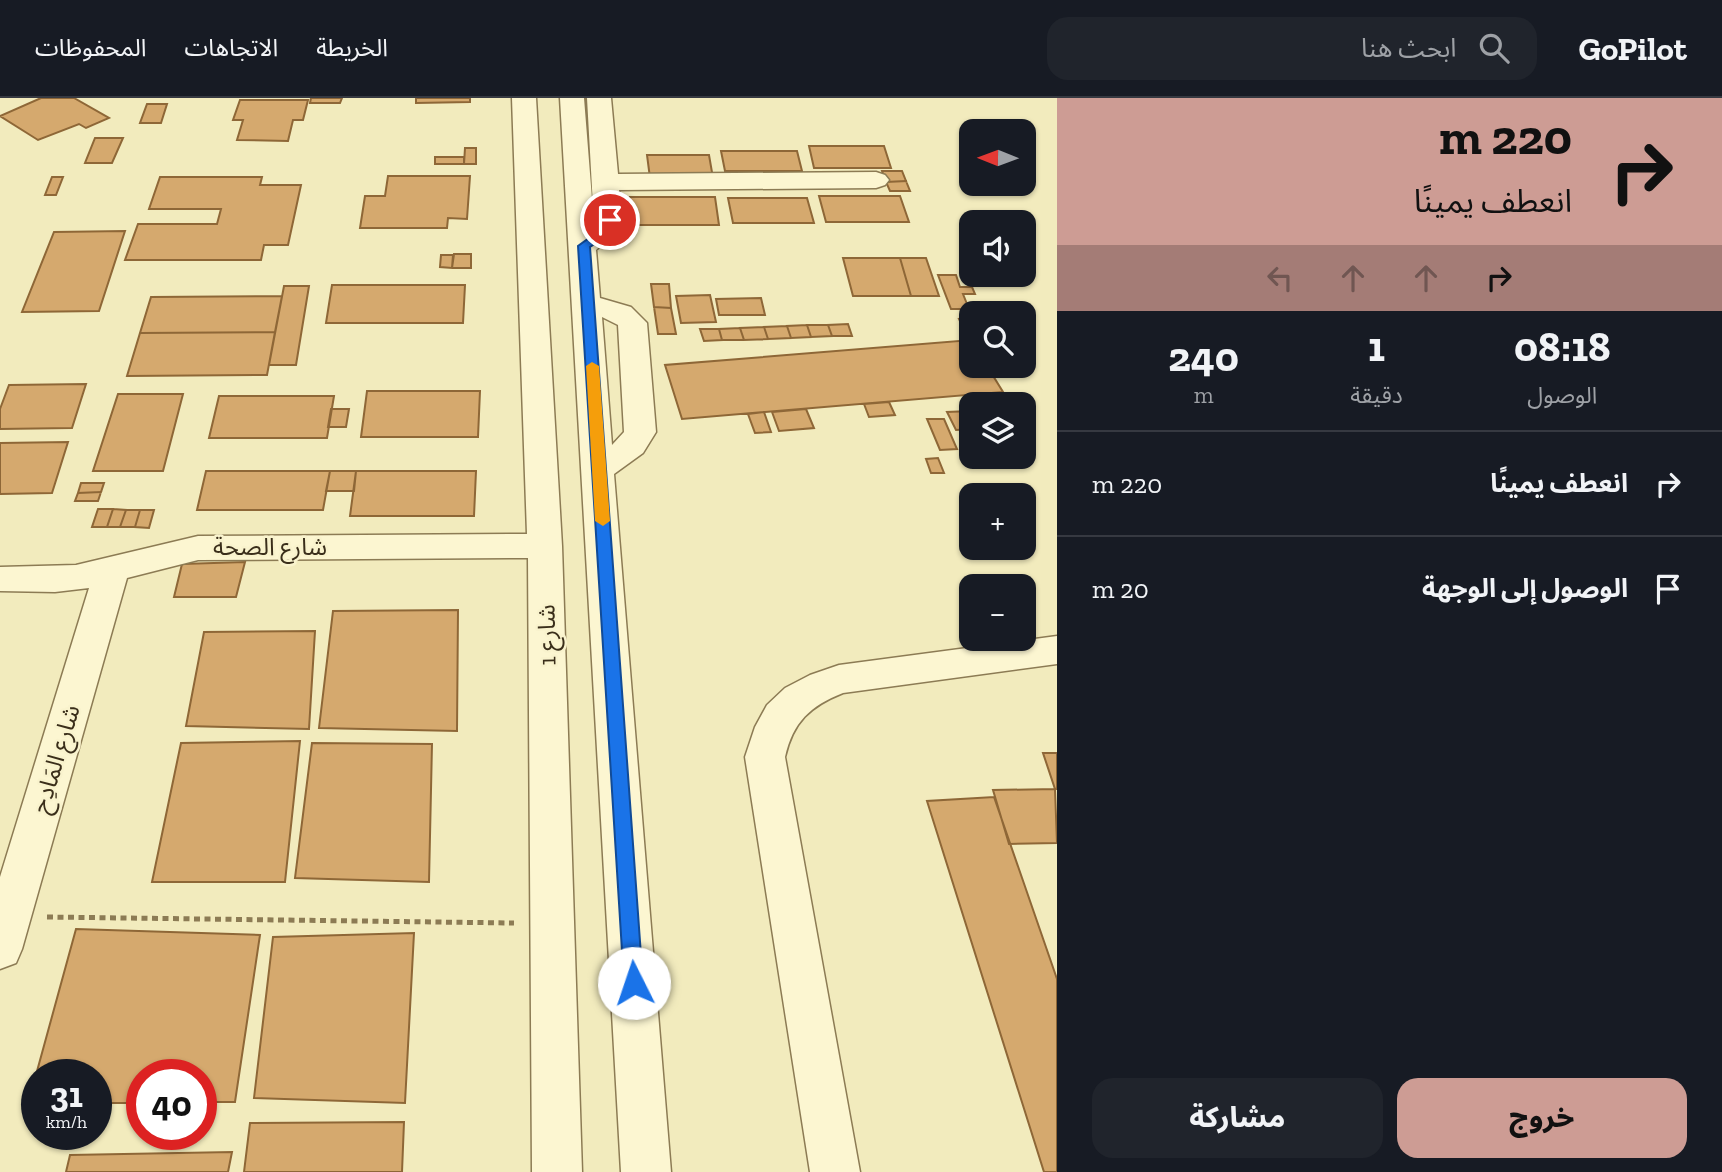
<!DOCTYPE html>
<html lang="ar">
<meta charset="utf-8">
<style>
body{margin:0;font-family:"Zilla Slab","Noto Sans Arabic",serif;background:#20242c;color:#f1f3f6;direction:rtl;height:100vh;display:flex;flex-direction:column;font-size:26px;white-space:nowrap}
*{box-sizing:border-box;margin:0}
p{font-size:23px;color:#9ea1a6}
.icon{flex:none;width:38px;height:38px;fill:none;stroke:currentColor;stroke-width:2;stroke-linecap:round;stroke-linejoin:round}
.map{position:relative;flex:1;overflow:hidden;direction:ltr}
.side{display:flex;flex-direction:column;background:#171b24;width:665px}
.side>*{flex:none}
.banner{background:#cd9c94;color:#111;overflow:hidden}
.needle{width:46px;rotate:271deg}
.fabs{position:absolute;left:959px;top:21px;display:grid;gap:14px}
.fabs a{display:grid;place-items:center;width:77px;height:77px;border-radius:14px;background:#171b24;box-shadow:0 2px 5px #0004;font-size:35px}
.speed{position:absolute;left:21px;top:961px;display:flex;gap:14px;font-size:35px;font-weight:700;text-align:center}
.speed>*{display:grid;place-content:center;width:91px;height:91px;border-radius:50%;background:#171b24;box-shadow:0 2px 5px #0004;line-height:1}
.speed small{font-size:18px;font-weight:400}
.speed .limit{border:10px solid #d22;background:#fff;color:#111}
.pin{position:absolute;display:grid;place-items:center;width:60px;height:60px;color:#fff;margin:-30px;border:4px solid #fff;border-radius:50%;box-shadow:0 2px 7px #0007}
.me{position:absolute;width:77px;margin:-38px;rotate:356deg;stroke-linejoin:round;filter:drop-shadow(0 0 5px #0008)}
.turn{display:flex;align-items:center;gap:24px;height:147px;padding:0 35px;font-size:32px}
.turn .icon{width:91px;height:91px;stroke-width:2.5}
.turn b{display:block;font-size:49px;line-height:60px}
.lanes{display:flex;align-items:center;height:66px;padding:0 35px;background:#0003;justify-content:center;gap:35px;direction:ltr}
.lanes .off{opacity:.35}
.eta{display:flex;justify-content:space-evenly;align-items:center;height:119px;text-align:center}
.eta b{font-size:42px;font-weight:800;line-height:49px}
.primary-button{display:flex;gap:14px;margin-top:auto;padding:14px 35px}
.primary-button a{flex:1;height:80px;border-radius:21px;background:#cd9c94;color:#111;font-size:28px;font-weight:800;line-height:80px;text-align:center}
.primary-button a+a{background:#20242c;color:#f1f3f6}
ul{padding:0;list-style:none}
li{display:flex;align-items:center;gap:21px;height:105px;padding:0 35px;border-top:2px solid #363941}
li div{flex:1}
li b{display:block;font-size:26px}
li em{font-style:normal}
header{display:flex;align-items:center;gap:42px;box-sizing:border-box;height:98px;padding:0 35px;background:#171b24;border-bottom:2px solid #363941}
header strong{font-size:33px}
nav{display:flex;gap:38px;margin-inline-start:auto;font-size:24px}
.search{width:490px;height:63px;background:#20242c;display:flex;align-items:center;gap:18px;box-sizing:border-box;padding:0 24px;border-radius:21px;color:#9ea1a6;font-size:26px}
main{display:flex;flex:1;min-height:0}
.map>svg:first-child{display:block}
.building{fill:#d5a96e;stroke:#8e6737;stroke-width:2}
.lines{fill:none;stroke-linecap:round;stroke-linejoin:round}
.minor-casing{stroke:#8c7b54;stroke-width:3}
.path{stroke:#8c7b54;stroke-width:5;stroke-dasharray:6 4.5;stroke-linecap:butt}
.minor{fill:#fcf6d1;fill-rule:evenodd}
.route{fill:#1a73e8;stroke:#114b97;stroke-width:2}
.slow{fill:#f59e0b}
.labels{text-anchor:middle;stroke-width:5;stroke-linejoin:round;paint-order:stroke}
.street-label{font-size:24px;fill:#3a2e1a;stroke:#f9f3cd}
</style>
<header>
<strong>GoPilot</strong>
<div class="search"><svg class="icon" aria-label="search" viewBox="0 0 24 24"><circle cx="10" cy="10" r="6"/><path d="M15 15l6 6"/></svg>ابحث هنا</div>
<nav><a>الخريطة</a><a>الاتجاهات</a><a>المحفوظات</a></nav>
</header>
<main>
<section class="side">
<div class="banner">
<div class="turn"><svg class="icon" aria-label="right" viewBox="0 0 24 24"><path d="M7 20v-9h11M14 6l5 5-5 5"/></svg><div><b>220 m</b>انعطف يمينًا</div></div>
<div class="lanes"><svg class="icon off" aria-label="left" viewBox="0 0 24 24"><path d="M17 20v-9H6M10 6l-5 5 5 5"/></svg><svg class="icon off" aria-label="ahead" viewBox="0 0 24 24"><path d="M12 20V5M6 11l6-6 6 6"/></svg><svg class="icon off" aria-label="ahead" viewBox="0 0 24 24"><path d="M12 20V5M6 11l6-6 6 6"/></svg><svg class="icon" aria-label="right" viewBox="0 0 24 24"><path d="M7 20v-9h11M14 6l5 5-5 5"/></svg></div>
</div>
<div class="eta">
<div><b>08:18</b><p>الوصول</p></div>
<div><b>1</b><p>دقيقة</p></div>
<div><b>240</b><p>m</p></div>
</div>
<ul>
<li><svg class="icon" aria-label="right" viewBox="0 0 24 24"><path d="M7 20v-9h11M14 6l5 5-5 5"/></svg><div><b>انعطف يمينًا</b></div><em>220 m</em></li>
<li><svg class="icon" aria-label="arrive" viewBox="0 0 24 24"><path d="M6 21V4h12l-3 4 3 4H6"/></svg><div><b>الوصول إلى الوجهة</b></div><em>20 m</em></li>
</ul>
<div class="primary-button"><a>خروج</a><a>مشاركة</a></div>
</section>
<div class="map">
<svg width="1057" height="1074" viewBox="0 0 1057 1074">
<rect width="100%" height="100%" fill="#f2ebbd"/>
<path class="building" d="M41 0H74L109 20 86 30 79 26 38 42 0 18Z
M311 0H342L340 5H310Z
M416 0H470V4L416 5Z
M240 2H308L303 22H293L288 43 237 42 243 22H233Z
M147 6H167L161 25H140Z
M95 40H123L112 65H85Z
M809 48H884L891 70H814Z
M465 50H476V66H464Z
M721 53H797L802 73H725Z
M647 57H709L713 80H650Z
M435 59H464V66H435Z
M882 73H902L906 83 886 84Z
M388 78H470L467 121 448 120 447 130H360L365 98H385Z
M52 79H63L56 97H45Z
M160 79H262L260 87H301L288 147H264L261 162H125L138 126H217L221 111H149Z
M906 83 910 93H890L886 84Z
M819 98H900L909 124H826Z
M630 99H715L719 127H633Z
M728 100H807L814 125H733Z
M125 133 99 213 22 214 54 134Z
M454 156H471V170H452Z
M441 157H453L452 170 440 169Z
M843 160H900L911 198H853Z
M900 160H926L939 198H911Z
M938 177H956L960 189H972L975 196H963L969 211H951Z
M651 186H669L671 210 654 209Z
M332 187H465L463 225H326Z
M284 188H309L296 267H269Z
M710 197 716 224 681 225 676 198Z
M282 198 275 234 140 235 151 199Z
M761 200 765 217H719L716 201Z
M654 209 671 210 676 236H658Z
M971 220V239H967L959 221Z
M848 226 852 238H832L828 227Z
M807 227H828L832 238 811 239Z
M807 227 811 239 791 240 787 228Z
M787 228 791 240 768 241 764 229Z
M764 229 768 241 744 242 740 230Z
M740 230 744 242H722L719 231Z
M700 231H719L722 242 704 243Z
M275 234 267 277 127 278 140 235Z
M971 242V268H987L1003 294 682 321 665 267Z
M86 286 72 330 0 331V311L9 287Z
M367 293H480L478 339H361Z
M118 296H183L163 373H93Z
M219 298H334L327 340H209Z
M889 304 895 317 869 319 864 306Z
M331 311H349L346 329H328Z
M806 311 814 330 779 333 772 314Z
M971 313V331L956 332 947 314Z
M764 314 771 334 755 335 748 316Z
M927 321H944L957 351 940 352Z
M68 344 52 395 0 396V345Z
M968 357 995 359 999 369 973 370Z
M938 360 944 375H931L926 361Z
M206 373H330L323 412H197Z
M330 373H356L354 393H326Z
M356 373H476L474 418H350Z
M81 385H104L101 394 78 395Z
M101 394 98 403H75L78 395Z
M98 411H113L107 429H92Z
M113 411 126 412 120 429H107Z
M126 412H140L135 429H120Z
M140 412H154L149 430 135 429Z
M245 464 236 499H174L182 466Z
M458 512 457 633 319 630 333 513Z
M315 533 309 631 186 628 204 534Z
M300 643 285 784H152L181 645Z
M312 645 432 646 429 784 295 780Z
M1043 655H1057V691H1055Z
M1055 691 1057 745 1009 746 993 692Z
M994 699 1057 881V1074H1044L927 703Z
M76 831 260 837 235 1004H201V976H142V1005H96V976H37V1006H28Z
M414 835 405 1005 254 1000 273 839Z
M404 1024 402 1074H244L250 1025Z
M232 1054 228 1074H66L70 1057Z"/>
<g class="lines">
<defs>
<path id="minor" d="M512 0H536L562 448 582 1074H532L528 460 198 462 127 480 22 851 16 865 0 871V779L89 490 55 494 0 493V469L76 467 198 438 527 436Z
M560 0H584L594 126 587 0H611L618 76 876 74 885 77 889 82 885 87 876 90 619 92 622 128 596 152 600 200 631 209 647 225 656 334 643 355 614 376 671 1074H621ZM602 219 618 227 624 334 612 347Z
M1057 538V566L843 595C810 608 793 624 785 659L860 1074H810L745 659 755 629 767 607 785 590 810 577 839 567Z"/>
</defs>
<use href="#minor" class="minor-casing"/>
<path class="path" d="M47 819 514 825"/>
<use href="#minor" class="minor"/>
</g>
<path class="route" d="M605 120 615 122 610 136 590 149 643 885 641 891 634 894 627 891 624 885 578 148 600 132Z"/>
<path class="slow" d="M592 264 599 268 610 423 603 428 595 423 586 268Z"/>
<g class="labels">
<g class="street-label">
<text x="270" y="457">شارع الصحة</text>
<text transform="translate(547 537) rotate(-91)" y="8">شارع 1</text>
<text transform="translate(56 661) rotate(-73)" y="8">شارع المَادِح</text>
</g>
</g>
</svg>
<div class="fabs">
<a><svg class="needle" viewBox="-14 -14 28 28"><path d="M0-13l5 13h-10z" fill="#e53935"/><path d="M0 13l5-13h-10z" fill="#9ea1a6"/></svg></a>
<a><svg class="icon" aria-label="sound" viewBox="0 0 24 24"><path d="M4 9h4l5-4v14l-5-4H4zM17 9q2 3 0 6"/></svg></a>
<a><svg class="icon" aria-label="search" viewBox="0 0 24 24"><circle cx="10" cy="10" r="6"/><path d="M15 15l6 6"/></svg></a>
<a><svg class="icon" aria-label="layers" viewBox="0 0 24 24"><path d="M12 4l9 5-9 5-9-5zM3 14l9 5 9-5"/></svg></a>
<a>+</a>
<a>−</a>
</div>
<div class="speed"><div>31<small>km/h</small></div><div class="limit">40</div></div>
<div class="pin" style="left:610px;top:122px;background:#d93025"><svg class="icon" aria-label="arrive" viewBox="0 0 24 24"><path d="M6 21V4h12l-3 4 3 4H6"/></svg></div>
<svg class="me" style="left:634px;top:885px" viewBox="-20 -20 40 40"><circle r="19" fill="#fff"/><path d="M0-13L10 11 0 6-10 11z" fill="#1a73e8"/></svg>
</div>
</main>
